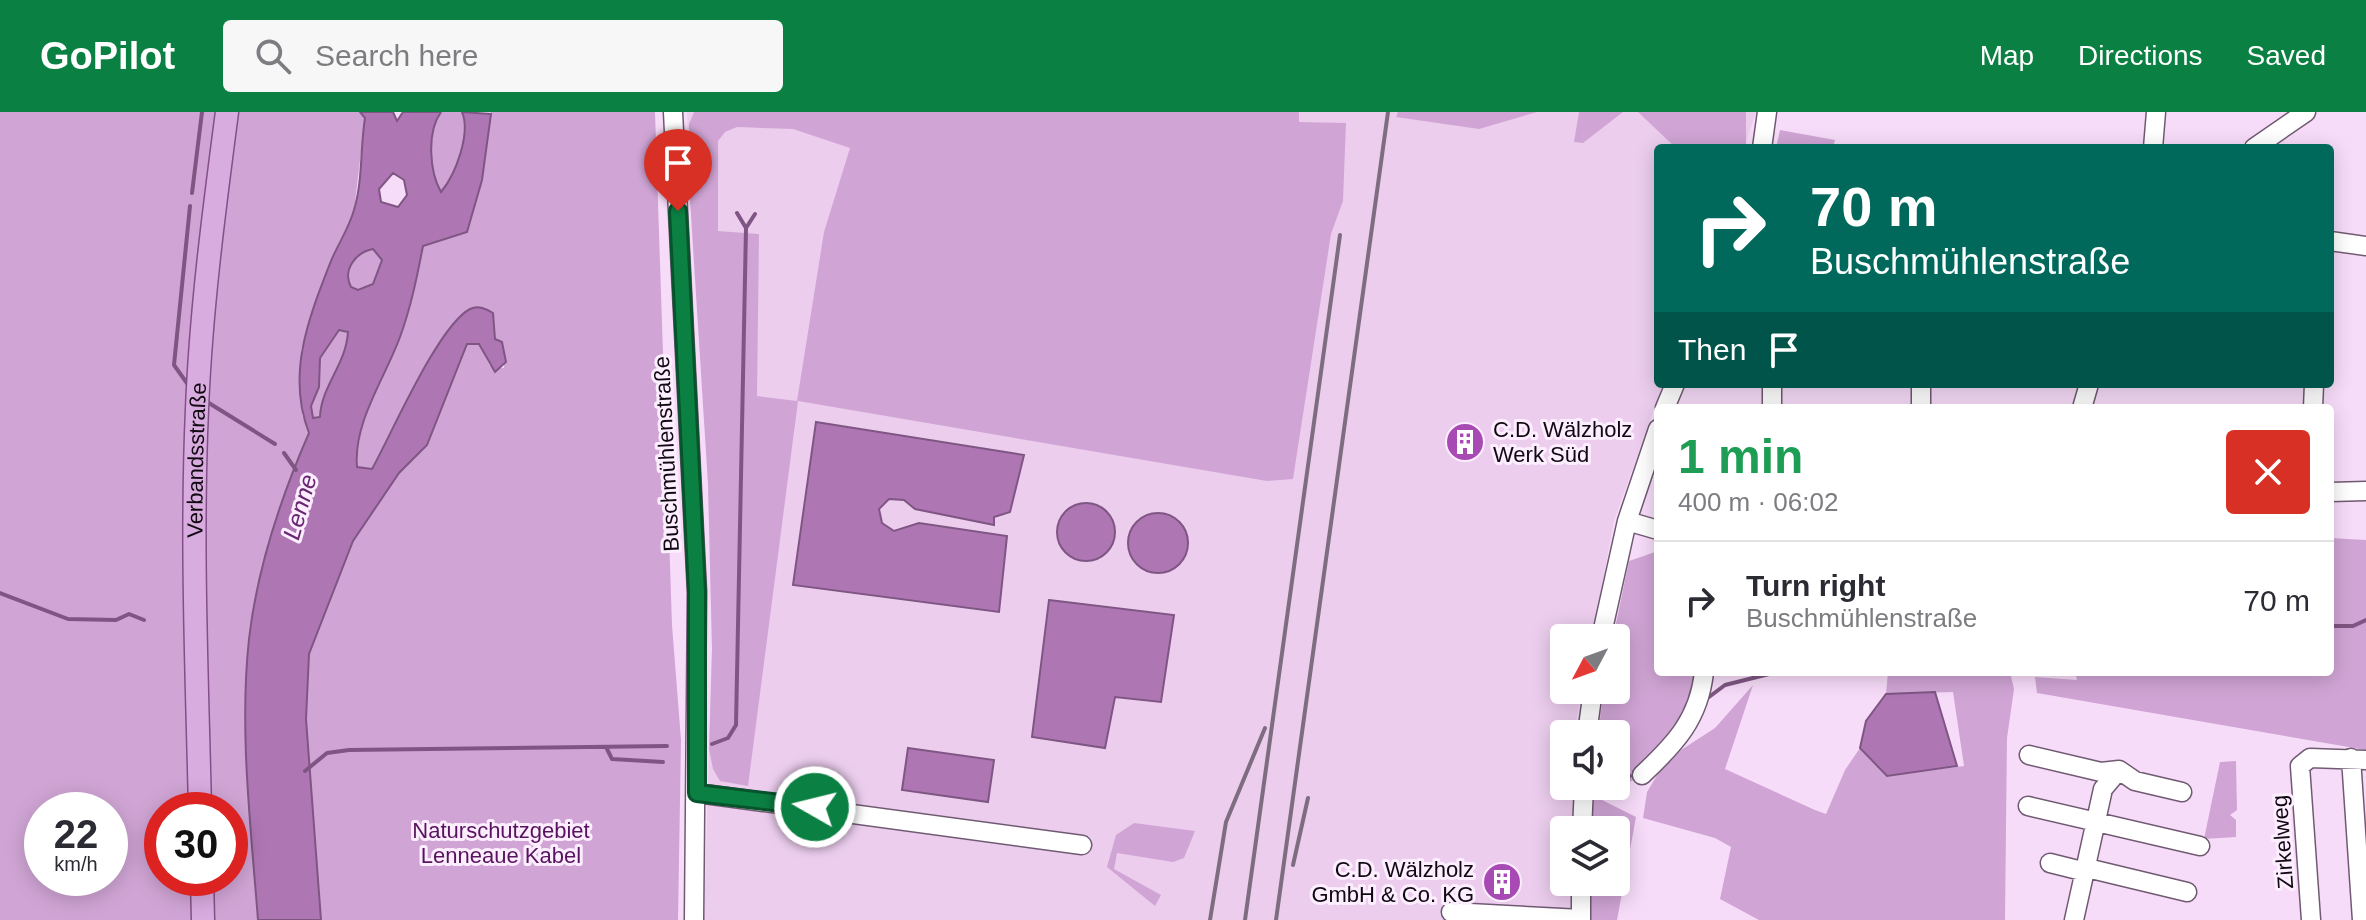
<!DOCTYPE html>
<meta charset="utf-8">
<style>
body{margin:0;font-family:Helvetica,sans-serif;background:#f7f7f7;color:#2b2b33;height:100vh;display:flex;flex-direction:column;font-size:30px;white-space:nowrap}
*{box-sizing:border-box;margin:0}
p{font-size:26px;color:#7c7c81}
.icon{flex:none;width:44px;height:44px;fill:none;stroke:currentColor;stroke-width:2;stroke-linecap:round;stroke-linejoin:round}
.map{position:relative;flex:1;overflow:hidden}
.panel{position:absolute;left:1654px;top:292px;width:680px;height:272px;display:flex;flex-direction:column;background:#fff;border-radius:8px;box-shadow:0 4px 20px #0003}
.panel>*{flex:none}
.hud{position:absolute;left:1654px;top:32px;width:680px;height:244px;border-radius:8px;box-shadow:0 4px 20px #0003;background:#00695c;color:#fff;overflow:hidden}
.needle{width:52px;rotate:229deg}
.fabs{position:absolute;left:1550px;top:512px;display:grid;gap:16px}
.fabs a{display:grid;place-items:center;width:80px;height:80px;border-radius:8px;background:#fff;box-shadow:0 4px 20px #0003;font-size:40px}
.speed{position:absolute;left:24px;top:680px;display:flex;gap:16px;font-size:40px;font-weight:700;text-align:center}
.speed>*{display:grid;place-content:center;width:104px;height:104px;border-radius:50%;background:#fff;box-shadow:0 4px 20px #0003;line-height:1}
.speed small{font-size:20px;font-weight:400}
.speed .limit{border:12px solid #d22;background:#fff;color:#111}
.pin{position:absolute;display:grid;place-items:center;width:68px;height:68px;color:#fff;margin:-82px -34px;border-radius:50% 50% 50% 0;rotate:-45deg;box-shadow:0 0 8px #0007}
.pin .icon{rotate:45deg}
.me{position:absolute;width:88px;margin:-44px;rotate:278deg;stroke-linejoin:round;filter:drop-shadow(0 0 6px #0008)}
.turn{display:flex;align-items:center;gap:28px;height:168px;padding:0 24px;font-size:36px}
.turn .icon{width:104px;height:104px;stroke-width:2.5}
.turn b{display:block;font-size:56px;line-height:68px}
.then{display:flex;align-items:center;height:76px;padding:0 24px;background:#0003;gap:16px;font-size:30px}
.round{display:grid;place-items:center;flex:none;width:84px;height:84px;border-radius:8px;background:#f7f7f7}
.summary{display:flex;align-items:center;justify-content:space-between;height:136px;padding:0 24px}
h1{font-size:48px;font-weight:700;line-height:60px;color:#1e9e55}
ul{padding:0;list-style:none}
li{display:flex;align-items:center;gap:24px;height:120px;padding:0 24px;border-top:2px solid #e1e1e2}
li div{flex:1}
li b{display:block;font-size:30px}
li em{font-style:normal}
header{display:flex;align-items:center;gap:48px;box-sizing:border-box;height:112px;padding:0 40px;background:#0b8043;color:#fff}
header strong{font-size:38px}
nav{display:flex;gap:44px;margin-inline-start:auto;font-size:28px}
.search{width:560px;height:72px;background:#f7f7f7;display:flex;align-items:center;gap:20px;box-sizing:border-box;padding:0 28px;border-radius:8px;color:#7c7c81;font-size:30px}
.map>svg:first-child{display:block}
.built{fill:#eccdee}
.green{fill:#d0a5d5;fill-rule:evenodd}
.water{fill:#ae77b4;stroke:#7f5683;stroke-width:2;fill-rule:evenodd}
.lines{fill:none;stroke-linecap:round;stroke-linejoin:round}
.stream{stroke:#7f5683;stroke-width:4}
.minor-casing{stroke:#705a72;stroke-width:21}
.major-casing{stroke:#834f89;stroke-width:25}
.minor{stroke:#fff;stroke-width:18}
.major{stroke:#d9acdf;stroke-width:22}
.rail{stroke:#7e6d80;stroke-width:4}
.route-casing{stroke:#07532c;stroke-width:20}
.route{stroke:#0b8043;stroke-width:14}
.labels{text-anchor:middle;stroke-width:6;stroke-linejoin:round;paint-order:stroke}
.poi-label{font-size:22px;fill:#110912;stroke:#fdeeff;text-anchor:start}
.street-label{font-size:22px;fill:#110912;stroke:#fdeeff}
.park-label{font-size:22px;fill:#581360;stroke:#fdeeff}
.water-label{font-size:24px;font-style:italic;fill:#682571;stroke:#fdeeff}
</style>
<header>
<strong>GoPilot</strong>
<div class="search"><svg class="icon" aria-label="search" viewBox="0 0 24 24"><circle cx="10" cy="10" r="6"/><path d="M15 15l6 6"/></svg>Search here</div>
<nav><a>Map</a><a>Directions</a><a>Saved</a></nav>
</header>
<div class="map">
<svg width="2366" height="808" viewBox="0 0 2366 808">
<rect width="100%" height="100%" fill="#f7dcf9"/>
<path class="built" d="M687 0H1756L1744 36H1658V272H1663L1614 409 1592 526H1564V578H1582L1574 622H1564V674H1575L1577 718H1564V770H1579L1581 808H704L712 537 708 372Z"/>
<path class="green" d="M0 0H360L365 6 354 99 331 148 301 238 302 303 309 321C260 432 241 539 249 660L308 659 306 607 309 542 353 429 399 361 427 333 467 232H479L490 254 504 256 505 239 449 216 372 357 357 355C354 311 385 266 400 225 411 195 418 165 423 134L467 120 482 68 491 0H655L672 513 681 628 678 808H0ZM42 698H110V766H42ZM162 698H230V766H162Z
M441 0H462C471 22 456 62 441 80 428 61 427 19 441 0Z
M694 0H1299V10L1346 11 1343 89 1331 122 1293 367 1267 369 798 289 748 674 720 669 713 657 709 637 712 537 708 372 690 88 689 12ZM737 15 793 17 850 36 824 120 797 289 757 284 759 122 718 119V29L725 20Z
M1398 0H1537L1479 17 1396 5Z
M1579 0H1623L1583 31 1574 30Z
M1638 0H1746V36H1676Z
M1780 18 1835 28 1833 36H1776Z
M373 137 382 148 373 172 358 178 350 175C342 158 356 140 373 137Z
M344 217 348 220 347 242 333 263 320 305 312 306 311 294 319 275 320 246 333 222Z
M2330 426 2366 428V638L2037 581 2035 565 2077 568 2075 560H2330Z
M1658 439V560H1704L1702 581 1642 663 1600 687 1636 705 1617 808H1581V770H1616V718H1582L1583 687H1599V674H1616V622H1598L1604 578H1616L1613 526 1629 449Z
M1888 560H2010L2014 577 2007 626 2005 808H1759L1720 787 1731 735 1715 726 1643 706 1647 680 1659 660 1681 638 1715 616 1753 573 1725 657 1815 698 1826 702 1845 658 1860 636 1887 664 1964 654 1953 580 1886 582Z
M2236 649 2237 698 2230 703 2236 708V725L2204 727 2220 650Z
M1134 711 1195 719 1184 746 1173 750 1117 741 1114 757 1161 783 1155 794 1107 755 1116 723Z"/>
<path class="water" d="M360 0H393L397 9 403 0H441C426 21 430 61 441 80 456 62 471 21 462 0L491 2 482 68 467 120 423 134C417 165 411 195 400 225 385 266 353 311 357 355L372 357C392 321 438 214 470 197 479 193 486 197 493 201L495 227 502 230 506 250 495 260 479 232H467L427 333 399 361 353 429 309 542 306 607 321 808H258C251 716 239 619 249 527 257 457 281 385 309 321 286 262 309 205 331 149 338 132 349 116 354 98 363 68 360 37 365 6ZM393 61 404 68 407 83 398 95 381 90 379 77ZM373 137 382 148 373 172 358 178 351 175C342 158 356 140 373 137ZM339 218 348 220C346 253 321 274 320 305L313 306 311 294 319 275 320 246Z
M816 310 1024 343 1010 400 994 405V413L915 397 904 388 889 387 879 397 882 411 894 419 919 411 1007 424 999 500 793 473Z
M1057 420a29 29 0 1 1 58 0a29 29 0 1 1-58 0Z
M1128 431a30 30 0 1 1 60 0a30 30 0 1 1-60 0Z
M1049 488 1174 503 1161 590 1115 585 1105 636 1032 625Z
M1935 580 1957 654 1887 664 1860 636 1866 609 1886 582Z
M908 636 994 648 988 690 902 678Z"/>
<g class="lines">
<path class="stream" d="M192 81 202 0
M746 116 755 102
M189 274 174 253 190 94
M204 288 275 332
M284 341 296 358
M0 481 68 507 116 508 129 502 144 508
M2330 514H2353L2366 508
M1709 585 1725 573 1777 560
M712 632 728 626 736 613 746 116 737 101
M606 635 612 647 663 650
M305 659 327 641 349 638 667 634
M1609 677 1630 664"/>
<defs>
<path id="minor" d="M673 0 697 480 694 808
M1762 36 1767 0
M2153 36 2156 0
M2254 36 2306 0
M2330 129 2366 134
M1921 272V296
M1665 296 1675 272
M1772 296V272
M2082 296 2089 272
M2313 296 2314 272
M2330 380 2366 379
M1627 409 1658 418
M1601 526 1627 409 1658 317
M1587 622 1593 578
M2029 643 2101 660 2119 658 2135 669 2182 680
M2351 646 2362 808
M1642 663C1675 632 1699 607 1704 560
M697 681 1082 733
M2028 694 2200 734
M1582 718 1584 674
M2050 751 2086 760
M2087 756 2187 780
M1451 800 1581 807
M1581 808V770
M2074 808 2103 677 2119 658
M2311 808 2300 654 2310 646 2366 648"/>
<g id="major">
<path id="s1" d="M200 698C197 564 191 430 197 297 201 197 214 99 227 0"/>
<path d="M202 766 203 808"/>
</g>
</defs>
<use href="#minor" class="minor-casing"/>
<use href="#major" class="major-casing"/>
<use href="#minor" class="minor"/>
<use href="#major" class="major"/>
<path class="rail" d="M1293 753 1308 686
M1210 808 1226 710 1265 616
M1245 808 1340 123
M1276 808 1388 0"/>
</g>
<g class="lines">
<defs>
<path id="route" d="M678 99 697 480V681L815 695"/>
</defs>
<use href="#route" class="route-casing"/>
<use href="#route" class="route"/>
</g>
<defs>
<symbol id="building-disc" viewBox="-11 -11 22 22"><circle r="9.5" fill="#a84ab4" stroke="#fdeeff"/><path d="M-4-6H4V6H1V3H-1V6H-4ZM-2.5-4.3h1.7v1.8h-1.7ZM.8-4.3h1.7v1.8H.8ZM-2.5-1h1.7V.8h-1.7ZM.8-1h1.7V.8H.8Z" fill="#fff"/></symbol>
</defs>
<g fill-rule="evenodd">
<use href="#building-disc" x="1443" y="308" width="44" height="44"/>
<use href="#building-disc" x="1480" y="748" width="44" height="44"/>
</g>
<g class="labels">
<g class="poi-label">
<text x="1493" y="325">C.D. Wälzholz<tspan x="1493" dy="25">Werk Süd</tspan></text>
<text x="1474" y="765" text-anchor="end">C.D. Wälzholz<tspan x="1474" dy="25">GmbH &amp; Co. KG</tspan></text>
</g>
<g class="street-label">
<text transform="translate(666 342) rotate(-93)" y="8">Buschmühlenstraße</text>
<text dy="8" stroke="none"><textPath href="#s1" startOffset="350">Verbandsstraße</textPath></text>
<text transform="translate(2282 730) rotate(-94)" y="8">Zirkelweg</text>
</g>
<g class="park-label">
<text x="501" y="726">Naturschutzgebiet<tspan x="501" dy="25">Lenneaue Kabel</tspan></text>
</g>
<g class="water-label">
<text transform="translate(300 395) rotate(-74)" y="8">Lenne</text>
</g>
</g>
</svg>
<div class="fabs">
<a><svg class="needle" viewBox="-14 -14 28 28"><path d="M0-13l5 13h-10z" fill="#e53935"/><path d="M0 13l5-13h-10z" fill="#7c7c81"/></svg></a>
<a><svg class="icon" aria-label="sound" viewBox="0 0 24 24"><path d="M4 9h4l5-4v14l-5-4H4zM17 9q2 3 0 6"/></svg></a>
<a><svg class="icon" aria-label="layers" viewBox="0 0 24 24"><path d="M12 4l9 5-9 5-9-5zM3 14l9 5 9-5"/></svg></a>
</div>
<div class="speed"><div>22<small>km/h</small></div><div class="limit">30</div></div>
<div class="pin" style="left:678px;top:99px;background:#d93025"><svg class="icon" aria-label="arrive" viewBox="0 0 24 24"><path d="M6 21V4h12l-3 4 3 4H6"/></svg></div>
<svg class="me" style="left:815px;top:695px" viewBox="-20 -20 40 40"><circle r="17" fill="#0b8043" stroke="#fff" stroke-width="3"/><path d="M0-11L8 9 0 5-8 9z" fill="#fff"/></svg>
<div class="hud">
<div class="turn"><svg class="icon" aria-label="right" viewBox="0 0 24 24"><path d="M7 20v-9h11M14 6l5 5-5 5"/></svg><div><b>70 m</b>Buschmühlenstraße</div></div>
<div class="then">Then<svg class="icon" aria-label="arrive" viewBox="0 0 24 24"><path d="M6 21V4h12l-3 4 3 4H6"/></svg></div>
</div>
<section class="panel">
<div class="summary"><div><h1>1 min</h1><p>400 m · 06:02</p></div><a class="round" style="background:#d93025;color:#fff"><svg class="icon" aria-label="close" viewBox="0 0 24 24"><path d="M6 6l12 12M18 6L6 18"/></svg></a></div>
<ul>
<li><svg class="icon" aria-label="right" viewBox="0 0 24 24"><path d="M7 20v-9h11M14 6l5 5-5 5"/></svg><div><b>Turn right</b><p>Buschmühlenstraße</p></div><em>70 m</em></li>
</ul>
</section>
</div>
